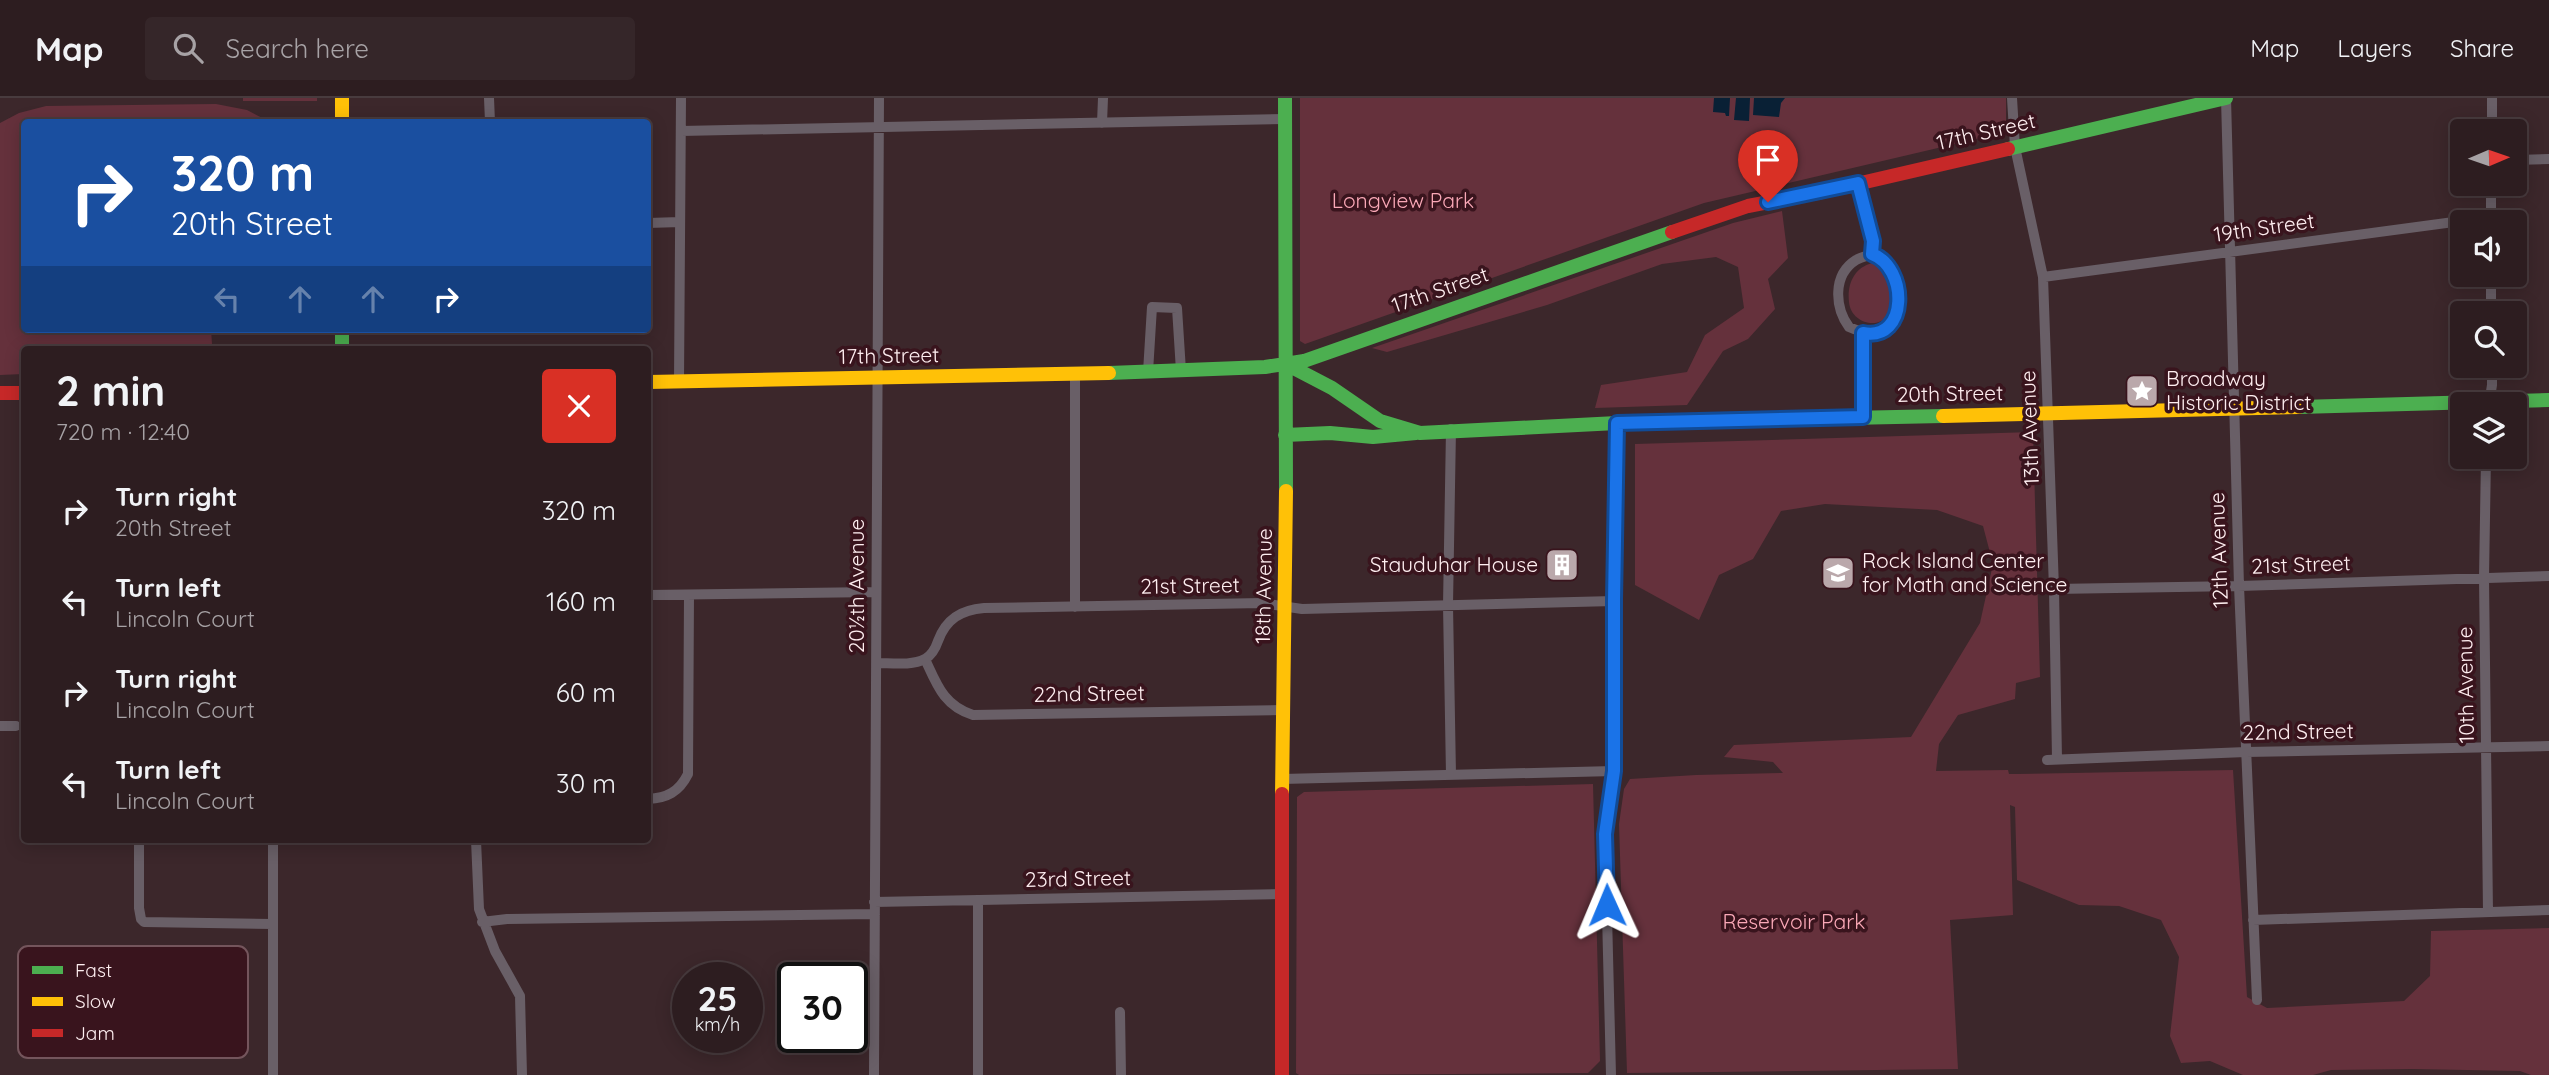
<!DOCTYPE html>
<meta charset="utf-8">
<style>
body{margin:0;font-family:Quicksand,sans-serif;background:#352629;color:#f1f3f6;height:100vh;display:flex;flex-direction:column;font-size:26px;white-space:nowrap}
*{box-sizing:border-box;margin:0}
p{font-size:23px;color:#a7a2a5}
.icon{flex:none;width:38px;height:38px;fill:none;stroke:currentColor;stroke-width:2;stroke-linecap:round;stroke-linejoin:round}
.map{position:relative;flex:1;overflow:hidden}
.details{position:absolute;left:21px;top:248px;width:630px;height:497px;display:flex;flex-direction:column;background:#2d1d20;border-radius:7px;box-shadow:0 4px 18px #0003,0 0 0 2px #483b3e}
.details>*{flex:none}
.hud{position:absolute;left:21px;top:21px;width:630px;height:214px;border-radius:7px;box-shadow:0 4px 18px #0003,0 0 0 2px #483b3e;background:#1a4fa0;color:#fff;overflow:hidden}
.needle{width:46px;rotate:88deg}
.tools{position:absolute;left:2450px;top:21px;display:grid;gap:14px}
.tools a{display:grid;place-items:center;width:77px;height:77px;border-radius:7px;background:#2d1d20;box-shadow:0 4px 18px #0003,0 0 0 2px #483b3e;font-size:35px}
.speed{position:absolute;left:672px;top:864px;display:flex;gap:14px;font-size:35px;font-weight:700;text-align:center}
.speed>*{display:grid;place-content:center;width:91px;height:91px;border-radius:50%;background:#2d1d20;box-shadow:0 4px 18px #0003,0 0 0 2px #483b3e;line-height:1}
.speed small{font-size:18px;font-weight:400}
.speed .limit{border:4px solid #111;border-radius:10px;background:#fff;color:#111}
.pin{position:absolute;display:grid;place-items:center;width:60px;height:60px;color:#fff;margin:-72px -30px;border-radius:50% 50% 50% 0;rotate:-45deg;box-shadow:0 0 7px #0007}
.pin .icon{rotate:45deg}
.me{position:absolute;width:77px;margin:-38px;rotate:359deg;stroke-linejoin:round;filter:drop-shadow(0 0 5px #0008)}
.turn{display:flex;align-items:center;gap:24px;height:147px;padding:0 35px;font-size:32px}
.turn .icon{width:91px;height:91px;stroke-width:2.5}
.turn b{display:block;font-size:49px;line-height:60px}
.lanes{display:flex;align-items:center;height:66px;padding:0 35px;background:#0003;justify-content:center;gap:35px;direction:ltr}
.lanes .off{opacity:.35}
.round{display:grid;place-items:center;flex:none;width:74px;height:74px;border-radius:7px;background:#352629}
.head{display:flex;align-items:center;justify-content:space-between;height:119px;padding:0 35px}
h1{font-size:42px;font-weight:800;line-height:52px}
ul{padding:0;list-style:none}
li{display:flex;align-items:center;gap:21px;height:91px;padding:0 35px}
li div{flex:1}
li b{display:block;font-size:26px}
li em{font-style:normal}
header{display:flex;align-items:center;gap:42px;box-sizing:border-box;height:98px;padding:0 35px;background:#2d1d20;border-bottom:2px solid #483b3e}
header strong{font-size:33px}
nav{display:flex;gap:38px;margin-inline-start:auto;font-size:24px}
.search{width:490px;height:63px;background:#352629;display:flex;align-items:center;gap:18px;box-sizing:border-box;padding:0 24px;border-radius:7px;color:#a7a2a5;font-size:26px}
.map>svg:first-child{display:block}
.green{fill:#65313c}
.water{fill:#092035}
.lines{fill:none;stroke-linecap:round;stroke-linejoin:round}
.street{stroke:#695f67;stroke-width:10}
.fast{stroke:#4caf50;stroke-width:14}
.slow{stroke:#ffc107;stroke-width:14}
.jam{stroke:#c62828;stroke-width:14}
.route-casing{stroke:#114b97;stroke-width:18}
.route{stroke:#1a73e8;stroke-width:12}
.labels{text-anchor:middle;stroke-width:7;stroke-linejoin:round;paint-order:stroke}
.street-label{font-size:21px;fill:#feeef0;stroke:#39141d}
.park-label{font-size:21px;fill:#faa8b7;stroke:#39141d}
.poi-label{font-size:21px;fill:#feeef0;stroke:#39141d;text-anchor:start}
.key{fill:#39141d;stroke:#74555c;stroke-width:2}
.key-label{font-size:19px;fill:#feeef0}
</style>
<header>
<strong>Map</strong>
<div class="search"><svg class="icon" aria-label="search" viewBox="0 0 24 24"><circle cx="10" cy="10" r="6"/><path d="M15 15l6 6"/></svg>Search here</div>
<nav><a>Map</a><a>Layers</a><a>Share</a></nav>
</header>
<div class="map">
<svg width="2549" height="977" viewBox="0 0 2549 977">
<rect width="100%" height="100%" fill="#3c272b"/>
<path class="green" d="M243 0H317V3H243Z
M1300 0H2006V34L1704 105 1305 246 1300 243Z
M216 6 247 12 270 24H24V231H211L212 246 206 252H24V276L0 277V25L19 15 46 8Z
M1782 113 1788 160 1768 181 1775 211 1748 241 1723 253 1687 307 1595 310 1601 287 1687 274 1705 237 1744 210 1738 169 1716 159 1662 166 1547 207 1387 254 1372 250 1733 125Z
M1872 165C1890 172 1898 199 1889 216 1880 232 1851 226 1849 204 1847 186 1854 170 1872 165Z
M2033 334 2040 579 2016 585 2015 601 1958 617 1939 646 1936 673 2008 672 2009 676H2017L2233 672 2247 899 2267 910 2404 903 2430 878 2431 833 2549 830V977H2531L2520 973 2413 971 2331 972 2313 977H2243L2210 963 2181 965 2170 938 2179 859 2161 822 2119 808 2079 807 2017 782 2015 709 2010 707 2013 817 1950 822 1958 971 1627 975 1619 726 1624 691 1630 681 1696 677 1783 675 1773 664 1724 659 1734 647 1911 639 1980 525 1993 466 1983 428 1937 412 1825 406 1781 413 1753 461 1719 477 1699 522 1635 487V346Z
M1593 686 1600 963 1588 975 1299 977 1296 975 1297 699 1304 694Z"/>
<path class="water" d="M1714 0H1730L1729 18H1726L1725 15 1713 14Z
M1736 0H1750L1749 23 1734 22Z
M1754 0H1785L1781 5 1779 19 1753 17Z"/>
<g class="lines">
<path class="street" d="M489 0 490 24
M2012 0 2015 49 2043 179 2054 491 2057 661
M2226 0 2239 488 2257 902
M1102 25 1103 0
M681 33 1284 21
M2492 33V0
M2515 62 2549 61
M1858 85 1873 143V156
M2491 124V86
M648 125 680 124
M1873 156C1913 170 1908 256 1849 229 1835 210 1832 177 1856 162 1861 159 1867 158 1873 156Z
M2491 177V215
M2043 179 2491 119
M1148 274 1152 209 1177 210 1181 273
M679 284 681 0
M2489 306 2492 287V268
M1863 319V235
M1451 331 1448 507 1451 677
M2486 359 2484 480 2488 814
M2054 491 2239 488 2549 478
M648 497 876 494
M1075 509V276
M925 561C937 587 944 608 973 617L1283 612
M876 565C891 565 912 568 925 561 932 557 936 549 938 543 946 521 961 512 984 510L1262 505 1302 511 1614 503
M0 628H16
M2047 662 2246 654 2549 648
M1282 681 1614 673
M648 701C667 700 679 694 688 676L689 497
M139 742V810L141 821 144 824 273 826
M273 742V977
M476 742 479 811 495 853 520 898 522 977
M978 802V977
M874 804 1283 796
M2253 822 2549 812
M482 824 507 821 875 816
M1120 914 1121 977
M874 977 879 0
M1611 977 1605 736 1614 673 1617 325"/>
<path class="fast" d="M1285 0 1286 393
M2008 51 2226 0
M342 231V252
M1286 266 1332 290 1380 323 1420 335 1617 325 1943 318
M1109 275 1265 269 1304 263 1672 134
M2299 309 2549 302
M1285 337 1330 335 1373 339 1416 335"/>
<path class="slow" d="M342 0V24
M648 284 1109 275
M1943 318 2299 309
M1282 696 1286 393"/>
<path class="jam" d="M1672 134 1748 108 1822 94 2008 51
M0 295H24
M1282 696V977"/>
</g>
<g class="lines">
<defs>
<path id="route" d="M1607 807 1605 736 1614 673V503L1617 325 1863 319V235C1909 244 1908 169 1872 156L1873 143 1858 85 1768 104"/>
</defs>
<use href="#route" class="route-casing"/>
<use href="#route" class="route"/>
</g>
<defs>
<symbol id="sight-square" viewBox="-11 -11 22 22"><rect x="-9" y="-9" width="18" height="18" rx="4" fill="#baa8ab" stroke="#39141d"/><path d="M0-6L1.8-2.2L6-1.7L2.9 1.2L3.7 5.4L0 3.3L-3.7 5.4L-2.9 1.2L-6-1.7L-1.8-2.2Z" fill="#fff"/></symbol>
<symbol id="building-square" viewBox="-11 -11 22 22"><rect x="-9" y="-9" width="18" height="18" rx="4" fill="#baa8ab" stroke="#39141d"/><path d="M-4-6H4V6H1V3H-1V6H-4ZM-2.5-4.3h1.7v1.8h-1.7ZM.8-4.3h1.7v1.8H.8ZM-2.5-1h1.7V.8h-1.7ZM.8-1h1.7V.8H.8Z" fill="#fff"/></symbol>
<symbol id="school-square" viewBox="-11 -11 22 22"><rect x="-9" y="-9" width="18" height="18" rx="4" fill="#baa8ab" stroke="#39141d"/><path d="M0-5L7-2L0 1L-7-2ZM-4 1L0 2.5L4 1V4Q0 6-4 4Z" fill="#fff"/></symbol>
</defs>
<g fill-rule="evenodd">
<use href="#sight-square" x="2123" y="274" width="38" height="38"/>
<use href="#building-square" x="1543" y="448" width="38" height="38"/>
<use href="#school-square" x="1819" y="456" width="38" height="38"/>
</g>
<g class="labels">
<g class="street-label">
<text transform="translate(1986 34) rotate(-13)" y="7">17th Street</text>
<text transform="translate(2264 130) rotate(-8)" y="7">19th Street</text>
<text transform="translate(1440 192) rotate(-19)" y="7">17th Street</text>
<text transform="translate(889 258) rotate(-1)" y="7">17th Street</text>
<text transform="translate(1950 296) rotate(-1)" y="7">20th Street</text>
<text transform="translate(2030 330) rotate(-92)" y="7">13th Avenue</text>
<text transform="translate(2219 452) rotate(-92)" y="7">12th Avenue</text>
<text transform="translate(2301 467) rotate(-2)" y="7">21st Street</text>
<text transform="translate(857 488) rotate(-90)" y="7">20½th Avenue</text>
<text transform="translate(1190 488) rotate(-1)" y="7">21st Street</text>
<text transform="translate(1264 488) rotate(-89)" y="7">18th Avenue</text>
<text transform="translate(2466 587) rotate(-91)" y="7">10th Avenue</text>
<text transform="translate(1089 596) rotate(-1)" y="7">22nd Street</text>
<text transform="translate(2298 634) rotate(-1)" y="7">22nd Street</text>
<text transform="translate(1078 781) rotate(-1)" y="7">23rd Street</text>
</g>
<g class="park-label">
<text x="1403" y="110">Longview Park</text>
<text x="1794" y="831">Reservoir Park</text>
</g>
<g class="poi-label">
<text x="2166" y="288">Broadway<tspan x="2166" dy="24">Historic District</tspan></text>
<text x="1862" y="470">Rock Island Center<tspan x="1862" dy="24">for Math and Science</tspan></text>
<text x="1538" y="474" text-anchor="end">Stauduhar House</text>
</g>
</g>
<rect x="18" y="848" width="230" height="112" rx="10" class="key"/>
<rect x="32" y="868" width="31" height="8" fill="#4caf50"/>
<rect x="32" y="899" width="31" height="9" fill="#ffc107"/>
<rect x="32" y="931" width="31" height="8" fill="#c62828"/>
<g class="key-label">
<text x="75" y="879">Fast</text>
<text x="75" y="910">Slow</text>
<text x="75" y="942">Jam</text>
</g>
</svg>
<div class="tools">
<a><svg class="needle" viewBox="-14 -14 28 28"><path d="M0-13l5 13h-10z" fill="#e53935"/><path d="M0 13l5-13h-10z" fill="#a7a2a5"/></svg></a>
<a><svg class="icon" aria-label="sound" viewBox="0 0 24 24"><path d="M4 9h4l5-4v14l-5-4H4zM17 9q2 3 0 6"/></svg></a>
<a><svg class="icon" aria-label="search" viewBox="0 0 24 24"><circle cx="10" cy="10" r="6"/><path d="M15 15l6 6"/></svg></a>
<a><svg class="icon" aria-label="layers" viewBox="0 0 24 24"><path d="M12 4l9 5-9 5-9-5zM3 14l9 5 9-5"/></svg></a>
</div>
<div class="speed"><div>25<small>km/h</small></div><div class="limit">30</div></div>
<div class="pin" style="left:1768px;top:104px;background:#d93025"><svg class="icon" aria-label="arrive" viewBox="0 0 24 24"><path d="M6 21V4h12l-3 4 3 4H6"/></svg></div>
<svg class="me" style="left:1607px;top:807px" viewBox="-20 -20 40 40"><path d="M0-17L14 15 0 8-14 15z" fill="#1a73e8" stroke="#fff" stroke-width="4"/></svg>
<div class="hud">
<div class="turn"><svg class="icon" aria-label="right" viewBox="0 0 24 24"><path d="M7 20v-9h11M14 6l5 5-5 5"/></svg><div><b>320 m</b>20th Street</div></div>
<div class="lanes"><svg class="icon off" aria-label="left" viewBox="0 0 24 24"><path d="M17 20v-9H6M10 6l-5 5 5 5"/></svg><svg class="icon off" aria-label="ahead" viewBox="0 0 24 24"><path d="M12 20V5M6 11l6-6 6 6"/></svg><svg class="icon off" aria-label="ahead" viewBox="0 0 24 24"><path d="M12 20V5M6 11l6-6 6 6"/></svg><svg class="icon" aria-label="right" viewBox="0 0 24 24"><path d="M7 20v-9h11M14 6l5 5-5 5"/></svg></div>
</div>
<section class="details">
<div class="head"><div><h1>2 min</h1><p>720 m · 12:40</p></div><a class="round" style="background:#d93025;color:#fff"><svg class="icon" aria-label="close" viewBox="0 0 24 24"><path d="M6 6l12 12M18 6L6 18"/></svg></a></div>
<ul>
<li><svg class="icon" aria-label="right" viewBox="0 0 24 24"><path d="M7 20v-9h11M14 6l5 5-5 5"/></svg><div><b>Turn right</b><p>20th Street</p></div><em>320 m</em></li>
<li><svg class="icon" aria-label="left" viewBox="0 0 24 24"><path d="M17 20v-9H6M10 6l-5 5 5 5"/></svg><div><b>Turn left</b><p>Lincoln Court</p></div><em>160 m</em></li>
<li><svg class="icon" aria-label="right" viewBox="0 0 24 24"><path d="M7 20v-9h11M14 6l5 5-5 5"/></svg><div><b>Turn right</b><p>Lincoln Court</p></div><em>60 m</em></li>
<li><svg class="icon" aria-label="left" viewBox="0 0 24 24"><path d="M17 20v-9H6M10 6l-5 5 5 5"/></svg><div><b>Turn left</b><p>Lincoln Court</p></div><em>30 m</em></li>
</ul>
</section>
</div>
